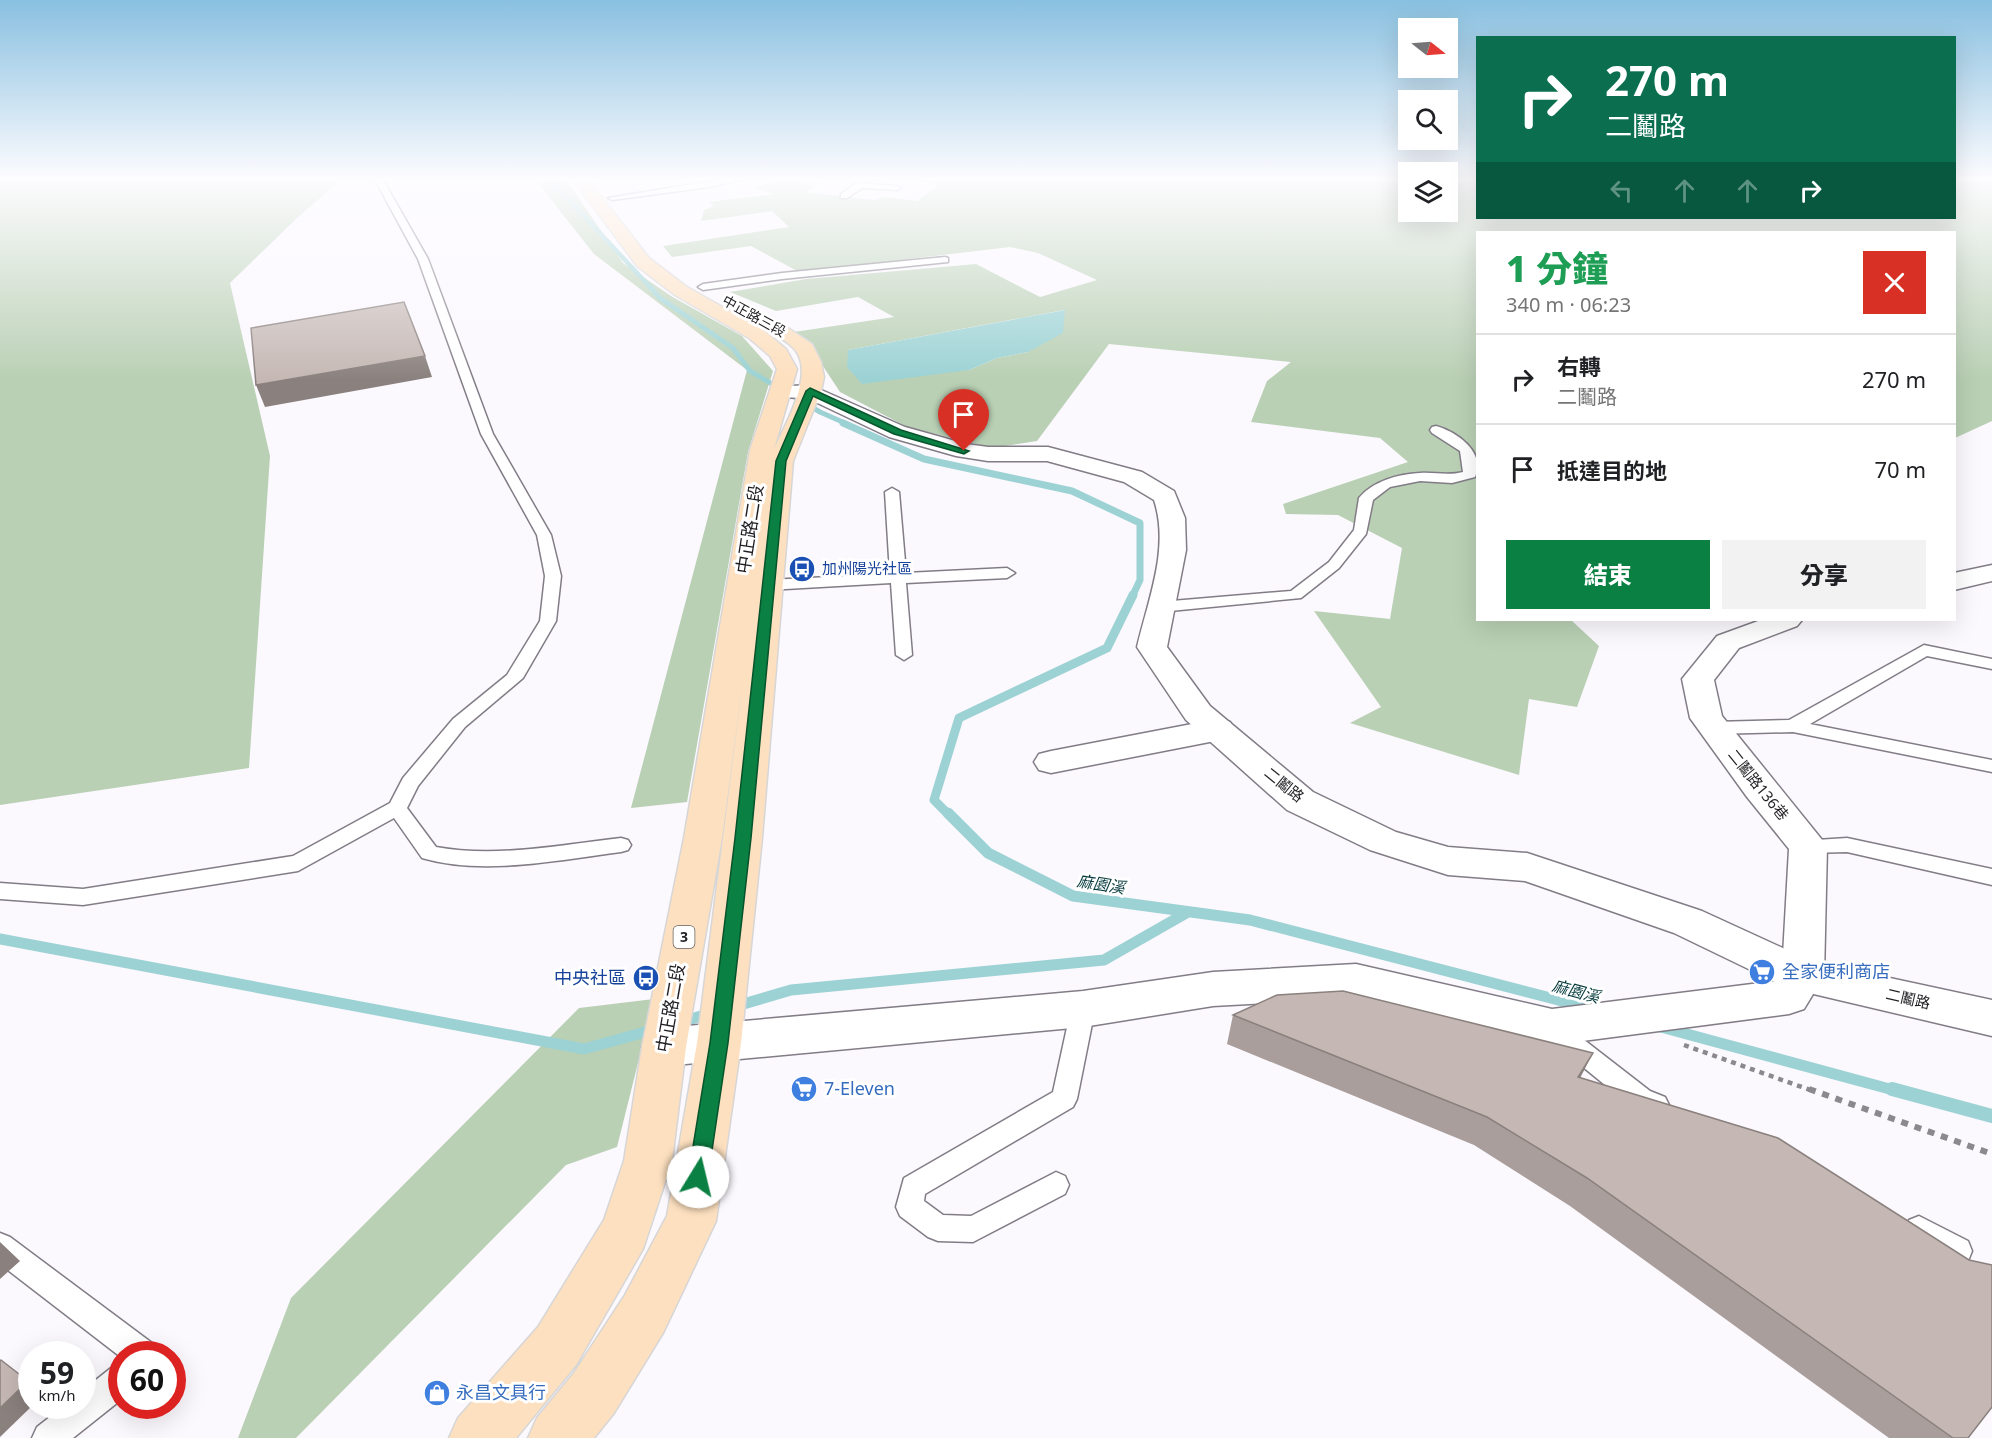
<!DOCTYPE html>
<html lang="zh-TW">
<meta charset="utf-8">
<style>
body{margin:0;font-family:"Noto Sans","Noto Sans TC",sans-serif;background:#f2f2f2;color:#202124;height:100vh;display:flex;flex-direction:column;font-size:22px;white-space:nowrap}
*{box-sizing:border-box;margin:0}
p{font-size:20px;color:#757577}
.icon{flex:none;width:33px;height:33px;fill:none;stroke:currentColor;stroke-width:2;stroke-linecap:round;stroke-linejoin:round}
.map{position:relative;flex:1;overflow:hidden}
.panel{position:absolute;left:1476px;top:231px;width:480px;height:390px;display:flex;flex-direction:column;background:#fff;border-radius:0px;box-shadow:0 6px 24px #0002}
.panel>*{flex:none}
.hud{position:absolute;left:1476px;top:36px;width:480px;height:183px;border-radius:0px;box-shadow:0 6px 24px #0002;background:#0b6e4f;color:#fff;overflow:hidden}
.needle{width:39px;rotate:107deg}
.buttons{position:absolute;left:1398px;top:18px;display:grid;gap:12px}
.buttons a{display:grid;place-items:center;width:60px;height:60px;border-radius:0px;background:#fff;box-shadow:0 6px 24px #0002;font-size:30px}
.speed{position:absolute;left:18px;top:1341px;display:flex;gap:12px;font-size:30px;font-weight:700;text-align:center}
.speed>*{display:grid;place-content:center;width:78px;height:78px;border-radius:50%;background:#fff;box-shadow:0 6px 24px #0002;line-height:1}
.speed small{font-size:15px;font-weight:400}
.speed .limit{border:9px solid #d22;background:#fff;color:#111}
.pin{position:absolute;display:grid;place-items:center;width:51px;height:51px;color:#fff;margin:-62px -26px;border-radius:50% 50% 50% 0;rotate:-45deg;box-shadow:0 0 6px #0007}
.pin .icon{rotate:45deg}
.me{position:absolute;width:66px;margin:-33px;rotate:9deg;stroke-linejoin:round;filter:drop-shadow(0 0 4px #0008)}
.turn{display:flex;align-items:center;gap:21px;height:126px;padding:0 30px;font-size:27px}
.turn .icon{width:78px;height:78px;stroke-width:2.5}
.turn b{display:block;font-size:42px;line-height:51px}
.lanes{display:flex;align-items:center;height:57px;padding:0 30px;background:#0003;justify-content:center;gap:30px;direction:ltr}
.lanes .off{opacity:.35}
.round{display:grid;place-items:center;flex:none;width:63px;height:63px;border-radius:0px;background:#f2f2f2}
.summary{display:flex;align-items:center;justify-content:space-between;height:102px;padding:0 30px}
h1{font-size:36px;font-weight:800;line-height:45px;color:#1e9e55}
.cta{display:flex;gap:12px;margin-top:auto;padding:12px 30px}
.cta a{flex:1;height:69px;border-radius:0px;background:#0b8043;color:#fff;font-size:24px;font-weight:800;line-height:69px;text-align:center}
.cta a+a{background:#f2f2f2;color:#202124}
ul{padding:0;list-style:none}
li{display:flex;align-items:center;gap:18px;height:90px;padding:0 30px;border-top:2px solid #e0e0e0}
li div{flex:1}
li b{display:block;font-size:22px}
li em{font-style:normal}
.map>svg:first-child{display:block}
.green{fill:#b9d0b4;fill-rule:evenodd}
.water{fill:#9cd2d4}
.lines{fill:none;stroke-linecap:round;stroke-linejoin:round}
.stream-far5{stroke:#9cd2d4;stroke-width:4.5}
.stream-far4{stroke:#9cd2d4;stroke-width:5}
.stream-far3{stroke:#9cd2d4;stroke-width:7}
.stream-far2{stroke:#9cd2d4;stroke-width:9}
.stream-far1{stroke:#9cd2d4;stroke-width:11}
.stream{stroke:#9cd2d4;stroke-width:14}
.service-casing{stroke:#827c86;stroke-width:3}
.minor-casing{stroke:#827c86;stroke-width:3}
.tertiary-casing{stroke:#827c86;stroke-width:3}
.primary-casing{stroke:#d7d6d7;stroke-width:3}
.path-far1{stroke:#8c898e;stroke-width:4.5;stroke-dasharray:5 5;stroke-linecap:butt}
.path{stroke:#8c898e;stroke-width:6;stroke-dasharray:7 7;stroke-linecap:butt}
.service{fill:#fff;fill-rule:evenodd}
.minor{fill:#fff;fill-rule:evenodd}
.tertiary{fill:#fff;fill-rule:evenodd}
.primary{fill:#fde0bf;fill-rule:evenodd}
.wall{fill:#a99e9b}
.shaded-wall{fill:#8a817e}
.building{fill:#c5b8b4;stroke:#8a817e;stroke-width:1.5}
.route{fill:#0b8043;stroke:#07532c;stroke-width:1.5}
.labels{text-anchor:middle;stroke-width:6;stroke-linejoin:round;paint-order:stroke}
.far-street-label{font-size:14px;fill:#201e22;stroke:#fff}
.shield{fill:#fff;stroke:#636264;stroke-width:1.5}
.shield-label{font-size:14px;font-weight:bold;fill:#201e22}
.transit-label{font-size:15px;fill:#164399;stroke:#fff;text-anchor:start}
.street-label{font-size:15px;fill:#201e22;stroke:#fff}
.water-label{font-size:16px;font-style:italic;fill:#053a3c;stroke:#fff}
.near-street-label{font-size:18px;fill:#201e22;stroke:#fff}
.near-shop-label{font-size:18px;fill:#366cbe;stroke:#fff;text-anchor:start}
.near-transit-label{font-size:18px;fill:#164399;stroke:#fff;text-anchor:end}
</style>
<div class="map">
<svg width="1992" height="1438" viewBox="0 0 1992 1438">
<rect width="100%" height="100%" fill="#fbf8fe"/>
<path class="green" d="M0 178H343L297 218 230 283 270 456 249 768 0 805Z
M534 178H565L623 263 671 296 742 336 773 371 748 452 687 802 631 808 747 370 594 254Z
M909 178H1408V212H1448V178H1477L1478 218H1954L1955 178H1992V421L1955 438 1954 232H1478V620H1571L1599 646 1577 707 1529 699 1519 775 1350 723 1381 707 1314 611 1390 619 1402 548 1338 515 1286 514 1283 504 1408 462 1380 438 1251 422 1267 381 1291 362 1109 344 1037 441 992 448 907 427 840 392 811 348 794 332 894 317 858 297 776 311 730 292 806 279 976 264 1040 297 1097 280 1038 253 1010 247 799 272 751 246 672 257 663 246 789 227 772 211 701 221 704 210 714 206 708 202 775 194 754 188 784 179 820 184 806 192 875 200 885 197 917 201 938 185ZM1064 310 1028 352 997 358 969 370 848 350Z
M654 999 617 1147 566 1165 296 1438H238L291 1298 579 1008Z"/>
<path class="water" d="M1065 310 1063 333 1028 352 997 358 969 370 862 384 847 367 848 350Z"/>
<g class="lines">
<path class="stream-far5" d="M549 178 650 287"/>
<path class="stream-far4" d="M649 286 660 298 733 348 750 371 820 412 847 424"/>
<path class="stream-far3" d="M843 423 924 459 1072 491 1140 523V580L1132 597"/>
<path class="stream-far2" d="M949 815 934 800 959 718 1107 648 1133 595"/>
<path class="stream-far1" d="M948 813 988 853 1073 896 1250 920 1593 1009
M0 939 584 1049 656 1029
M733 1007 791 990 1104 960 1188 912
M681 1022 711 1013
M1661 1027 1897 1091"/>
<path class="stream" d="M1892 1089 1992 1116"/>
<defs>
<path id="service" d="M374 178H382L428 259 493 434 551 535 561 576 556 621 523 678 465 727 418 786 407 808 436 847C496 858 560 845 621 838L628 840 631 845 628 850 621 852C558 860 483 876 422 858L394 818 298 871 83 905 0 899V883L83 889 293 856 390 803 403 778 453 719 507 675 540 621 545 576 537 535 481 434 418 259Z
M730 178H747L710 187 612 200 608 198Z
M857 183 897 186 901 188 897 190 862 188 847 198H841V194Z
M945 257 948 258V262L782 279 703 290 698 287 703 284 782 273Z
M1436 426C1457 432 1486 452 1475 477L1452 483 1420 481 1390 487 1373 500 1366 534 1339 568 1301 598 1160 612 1152 607 1160 602 1291 591 1329 562 1354 530 1359 498C1373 481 1399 474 1420 473 1435 472 1448 476 1463 472L1460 451 1432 433 1430 430 1432 427Z
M892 488 899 492 906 573 1007 568 1015 573 1007 578 906 583 912 655 904 660 896 655 891 583 768 590 760 585 768 580 890 574 885 492Z
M1924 645 1992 659V669L1927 656 1810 724 1992 760V772L1793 732 1714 734 1708 732 1705 728 1708 724 1714 722 1789 720Z
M1847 838 1992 869V885L1847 852 1808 853 1801 851 1798 846 1801 841Z
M1083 999 1091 1002 1095 1009 1077 1099 1073 1107 925 1194 924 1201 943 1215 971 1216 1056 1172 1065 1176 1069 1185 1065 1194 973 1242 938 1241 928 1237 900 1216 896 1207 904 1178 1053 1092 1071 1009 1075 1002Z
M1553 1019 1561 1022 1650 1091 1665 1097 1669 1105 1665 1113 1656 1116 1632 1107 1545 1036 1541 1029 1545 1022Z
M1919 1216 1968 1241 1972 1251 1968 1261 1958 1265 1909 1238 1905 1229 1909 1220Z
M0 1233 10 1237 152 1343 156 1354H122V1358L0 1264Z
M122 1364V1399L73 1438H32L37 1427 64 1406H82V1391L111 1368Z"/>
<path id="minor" d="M1992 565V581L1954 590V573Z
M1761 620H1802L1797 626 1739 648 1714 680 1722 716 1827 846 1824 976 1804 1009 1789 1014 1552 1045 1356 998 1213 1006 1083 1027 664 1066 648 1060 642 1047 648 1034 664 1028 1083 991 1213 972 1356 964 1552 1009 1776 981 1782 973 1789 849 1747 797 1690 718 1682 679 1717 636Z
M1218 719 1230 722 1235 730 1230 738 1051 773 1039 770 1034 762 1039 754 1051 751Z"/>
<path id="tertiary" d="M810 385 905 427 966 444 988 447H1048L1142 472 1174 491 1185 518 1186 550 1167 647 1210 706 1313 792 1396 832 1448 847 1527 853 1702 911 1811 961 1992 1000V1036L1788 988 1674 933 1525 881 1448 875 1370 850 1287 810 1186 720 1137 647C1148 600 1170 548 1154 500L1124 482 1047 461H988L956 456 889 437 807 398 773 397 770 392 773 387Z"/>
<path id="primary" d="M572 178H587L649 258 687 287 763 330 786 349 797 369 774 449C785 425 814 376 796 351 788 340 769 332 757 325L754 321 757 317H771L812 344 821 362 824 377 821 391 793 461 762 838 741 1043 716 1221 663 1333 614 1413 594 1438H528L537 1418 574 1373 625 1295 667 1216 697 1043 745 665 722 838 686 1047 672 1161 643 1249 576 1365 516 1438H449L458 1418 538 1327 604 1220 624 1161 642 1047 684 838 750 450 777 369 770 356 749 338 675 295 637 266Z"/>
</defs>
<use href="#service" class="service-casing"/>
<use href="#minor" class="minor-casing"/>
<use href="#tertiary" class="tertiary-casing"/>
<use href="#primary" class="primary-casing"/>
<path class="path-far1" d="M1684 1045 1813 1091"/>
<path class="path" d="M1809 1089 1992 1154"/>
<use href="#service" class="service"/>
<use href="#minor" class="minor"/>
<use href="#tertiary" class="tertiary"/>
<use href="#primary" class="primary"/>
</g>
<path class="wall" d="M1233 1015 1580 1078 1969 1260 1992 1265V1409L1991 1408 1968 1438H1889L1570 1206 1474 1145 1227 1044Z"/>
<path class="shaded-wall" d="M425 356 432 377 265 407 256 385Z
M1593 1053 1578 1082V1077Z
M0 1242 20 1261 0 1279Z
M28 1381 32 1383V1406L0 1437V1408Z"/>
<path class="building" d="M404 302 425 356 256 385 251 328Z
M1343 991 1593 1053 1578 1077 1778 1138 1969 1260 1992 1265V1407L1968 1438H1953L1587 1178 1487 1117 1233 1015 1277 995Z
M1 1360 28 1381 0 1408V1361Z"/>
<linearGradient id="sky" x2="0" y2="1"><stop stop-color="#89c0e0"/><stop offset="0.47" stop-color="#fdfcff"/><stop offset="1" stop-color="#fdfcff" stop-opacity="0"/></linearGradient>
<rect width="1992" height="380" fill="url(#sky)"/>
<path class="route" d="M810 388 901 430 969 451 964 454 894 434 813 396 786 461 751 838 728 1043 708 1177 705 1184 698 1186 691 1184 688 1177 710 1043 735 838 776 461 806 391Z"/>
<defs>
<symbol id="bus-disc" viewBox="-11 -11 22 22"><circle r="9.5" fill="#1a4fb4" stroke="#fff"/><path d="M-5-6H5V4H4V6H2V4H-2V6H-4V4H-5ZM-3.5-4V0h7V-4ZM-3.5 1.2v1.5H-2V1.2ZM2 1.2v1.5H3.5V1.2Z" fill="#fff"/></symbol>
<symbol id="supermarket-disc" viewBox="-11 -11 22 22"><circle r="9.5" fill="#3f7fe0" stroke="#fff"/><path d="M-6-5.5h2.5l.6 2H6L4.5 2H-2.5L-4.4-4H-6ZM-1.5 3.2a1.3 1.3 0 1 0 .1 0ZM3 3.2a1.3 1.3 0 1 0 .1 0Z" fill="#fff"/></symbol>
<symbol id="shop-disc" viewBox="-11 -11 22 22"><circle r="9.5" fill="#3f7fe0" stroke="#fff"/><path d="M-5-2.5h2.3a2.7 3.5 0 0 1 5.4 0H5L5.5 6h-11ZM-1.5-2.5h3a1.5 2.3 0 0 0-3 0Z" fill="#fff"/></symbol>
</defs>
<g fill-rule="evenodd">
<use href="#bus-disc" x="787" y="554" width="30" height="30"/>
<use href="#supermarket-disc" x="1747" y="957" width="30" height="30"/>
<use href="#bus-disc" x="631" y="963" width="30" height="30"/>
<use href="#supermarket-disc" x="789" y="1074" width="30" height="30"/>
<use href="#shop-disc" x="422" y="1378" width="30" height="30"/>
</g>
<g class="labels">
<g class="far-street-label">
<text transform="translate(754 316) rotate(29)" y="5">中正路三段</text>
</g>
<rect class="shield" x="673.5" y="926" width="21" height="22" rx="4.5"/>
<g class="shield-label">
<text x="684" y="942">3</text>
</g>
<g class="transit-label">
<text x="822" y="574">加州陽光社區</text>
</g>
<g class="street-label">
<text transform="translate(1284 785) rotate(39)" y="5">二鬮路</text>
<text transform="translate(1758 785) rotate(51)" y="5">二鬮路136巷</text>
<text transform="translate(1908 999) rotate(13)" y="5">二鬮路</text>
</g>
<g class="water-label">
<text transform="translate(1101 884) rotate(9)" y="6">麻園溪</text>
<text transform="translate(1576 991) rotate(15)" y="6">麻園溪</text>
</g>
<g class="near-street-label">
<text transform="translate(750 529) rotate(-81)" y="6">中正路二段</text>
<text transform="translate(671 1008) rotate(-80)" y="6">中正路二段</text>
</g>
<g class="near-shop-label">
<text x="1782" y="978">全家便利商店</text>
<text x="824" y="1095">7-Eleven</text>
<text x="456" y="1399">永昌文具行</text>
</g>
<g class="near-transit-label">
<text x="626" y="984">中央社區</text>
</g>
</g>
</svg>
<div class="buttons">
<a><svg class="needle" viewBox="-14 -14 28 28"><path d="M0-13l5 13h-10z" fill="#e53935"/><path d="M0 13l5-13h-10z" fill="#757577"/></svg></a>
<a><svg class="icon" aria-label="search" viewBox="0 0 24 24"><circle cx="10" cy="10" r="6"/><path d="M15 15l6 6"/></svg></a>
<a><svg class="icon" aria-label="layers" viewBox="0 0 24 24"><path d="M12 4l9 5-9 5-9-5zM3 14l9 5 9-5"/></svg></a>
</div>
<div class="speed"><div>59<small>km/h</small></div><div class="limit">60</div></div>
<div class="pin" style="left:964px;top:451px;background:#d93025"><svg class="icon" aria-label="arrive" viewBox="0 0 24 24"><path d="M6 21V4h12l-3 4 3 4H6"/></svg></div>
<svg class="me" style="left:698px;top:1177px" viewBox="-20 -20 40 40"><circle r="19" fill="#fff"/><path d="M0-13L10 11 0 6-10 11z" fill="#0b8043"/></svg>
<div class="hud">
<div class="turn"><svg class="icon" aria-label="right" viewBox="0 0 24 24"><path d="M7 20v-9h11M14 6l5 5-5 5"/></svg><div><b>270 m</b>二鬮路</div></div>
<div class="lanes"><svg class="icon off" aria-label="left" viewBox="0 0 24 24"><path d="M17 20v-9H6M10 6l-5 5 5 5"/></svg><svg class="icon off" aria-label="ahead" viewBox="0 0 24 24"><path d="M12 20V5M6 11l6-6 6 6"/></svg><svg class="icon off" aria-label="ahead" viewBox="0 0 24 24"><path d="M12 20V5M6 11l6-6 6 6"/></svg><svg class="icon" aria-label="right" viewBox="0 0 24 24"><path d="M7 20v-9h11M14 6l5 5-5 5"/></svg></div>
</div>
<section class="panel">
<div class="summary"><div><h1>1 分鐘</h1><p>340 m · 06:23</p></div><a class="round" style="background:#d93025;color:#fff"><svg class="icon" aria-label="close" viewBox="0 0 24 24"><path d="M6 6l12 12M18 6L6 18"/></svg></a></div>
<ul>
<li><svg class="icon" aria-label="right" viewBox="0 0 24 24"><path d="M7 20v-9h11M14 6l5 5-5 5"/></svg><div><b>右轉</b><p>二鬮路</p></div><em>270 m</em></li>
<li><svg class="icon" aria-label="arrive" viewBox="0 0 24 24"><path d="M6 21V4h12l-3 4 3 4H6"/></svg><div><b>抵達目的地</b></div><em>70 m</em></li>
</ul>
<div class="cta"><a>結束</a><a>分享</a></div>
</section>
</div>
